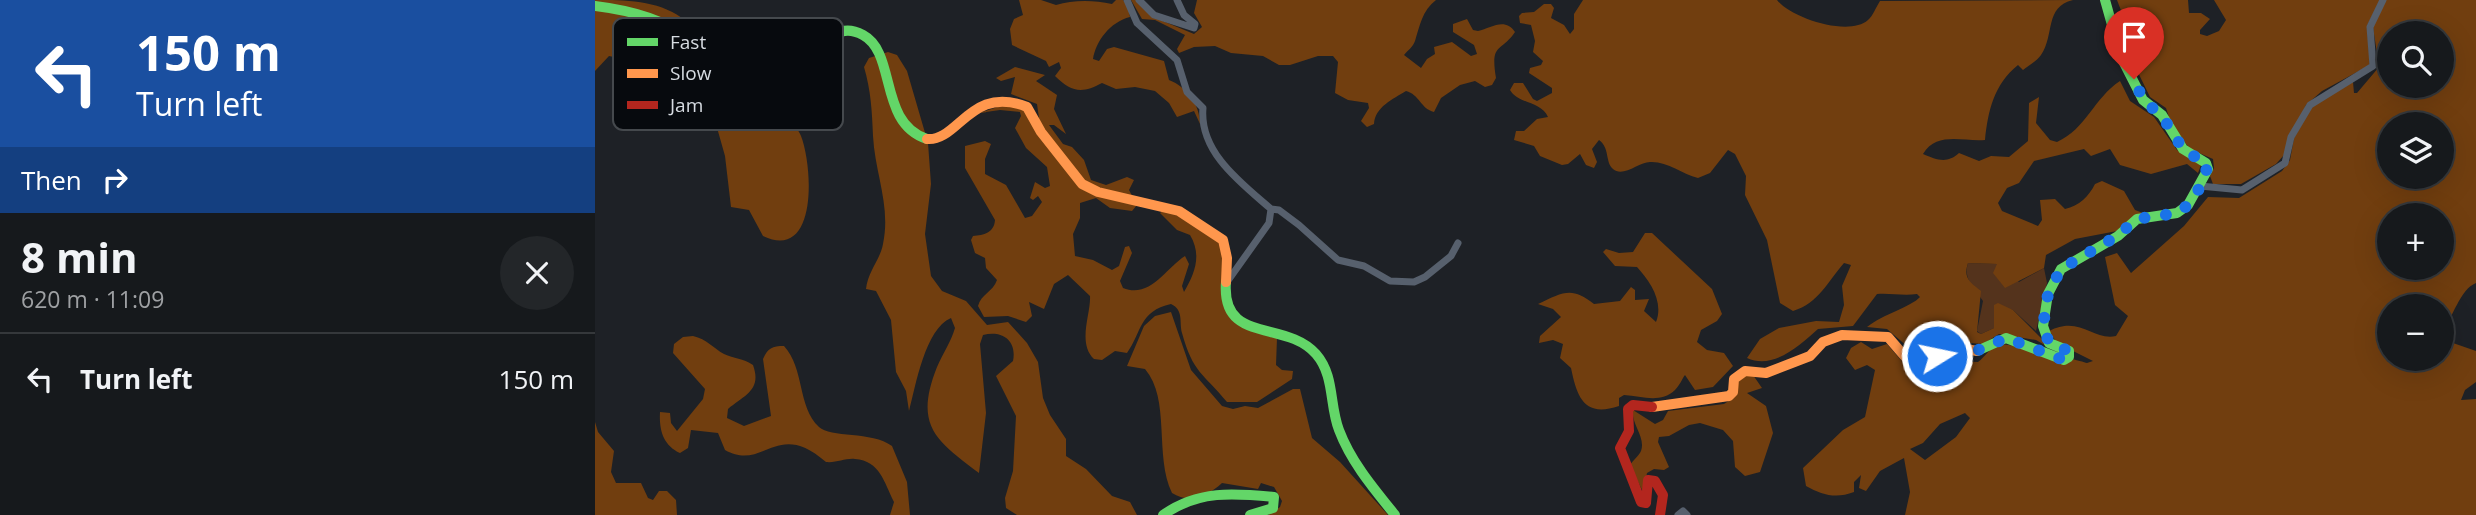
<!DOCTYPE html>
<meta charset="utf-8">
<style>
body{margin:0;font-family:"Open Sans",sans-serif;background:#232629;color:#f1f3f6;height:100vh;display:flex;flex-direction:column;font-size:26px;white-space:nowrap}
*{box-sizing:border-box;margin:0}
p{font-size:23px;color:#9ea0a3}
.icon{flex:none;width:38px;height:38px;fill:none;stroke:currentColor;stroke-width:2;stroke-linecap:round;stroke-linejoin:round}
.map{position:relative;flex:1;overflow:hidden}
.sheet{display:flex;flex-direction:column;background:#16191c;width:595px}
.sheet>*{flex:none}
.top-card{background:#1a4fa0;color:#fff;overflow:hidden}
.tools{position:absolute;left:1782px;top:21px;display:grid;gap:14px}
.tools a{display:grid;place-items:center;width:77px;height:77px;border-radius:50%;background:#16191c;box-shadow:0 7px 28px #0002,0 0 0 2px #35383b;font-size:35px}
.pin{position:absolute;display:grid;place-items:center;width:60px;height:60px;color:#fff;margin:-72px -30px;border-radius:50% 50% 50% 0;rotate:-45deg;box-shadow:0 0 7px #0007}
.pin .icon{rotate:45deg}
.me{position:absolute;width:77px;margin:-38px;rotate:80deg;stroke-linejoin:round;filter:drop-shadow(0 0 5px #0008)}
.turn{display:flex;align-items:center;gap:24px;height:147px;padding:0 21px;font-size:32px}
.turn .icon{width:91px;height:91px;stroke-width:2.5}
.turn b{display:block;font-size:49px;line-height:60px}
.then{display:flex;align-items:center;height:66px;padding:0 21px;background:#0003;gap:14px;font-size:26px}
.round{display:grid;place-items:center;flex:none;width:74px;height:74px;border-radius:37px;background:#232629}
.summary{display:flex;align-items:center;justify-content:space-between;height:119px;padding:0 21px}
h1{font-size:42px;font-weight:700;line-height:52px}
ul{padding:0;list-style:none}
li{display:flex;align-items:center;gap:21px;height:91px;padding:0 21px;border-top:2px solid #35383b}
li div{flex:1}
li b{display:block;font-size:26px}
li em{font-style:normal}
main{display:flex;flex:1;min-height:0}
.map>svg:first-child{display:block}
.green{fill:#54331c}
.forest{fill:#713e0f;fill-rule:evenodd}
.lines{fill:none;stroke-linecap:round;stroke-linejoin:round}
.street{stroke:#57606d;stroke-width:7}
.fast{stroke:#63d668;stroke-width:10}
.slow{stroke:#ff974d;stroke-width:10}
.jam{stroke:#b3261e;stroke-width:10}
.route{stroke:#1a73e8;stroke-width:12;stroke-dasharray:0 21.6}
.key{fill:#070a0e;stroke:#45494d;stroke-width:2}
.key-label{font-size:19px;fill:#d6dbe1}
</style>
<main>
<section class="sheet">
<div class="top-card">
<div class="turn"><svg class="icon" aria-label="left" viewBox="0 0 24 24"><path d="M17 20v-9H6M10 6l-5 5 5 5"/></svg><div><b>150 m</b>Turn left</div></div>
<div class="then">Then<svg class="icon" aria-label="right" viewBox="0 0 24 24"><path d="M7 20v-9h11M14 6l5 5-5 5"/></svg></div>
</div>
<div class="summary"><div><h1>8 min</h1><p>620 m · 11:09</p></div><a class="round"><svg class="icon" aria-label="close" viewBox="0 0 24 24"><path d="M6 6l12 12M18 6L6 18"/></svg></a></div>
<ul>
<li><svg class="icon" aria-label="left" viewBox="0 0 24 24"><path d="M17 20v-9H6M10 6l-5 5 5 5"/></svg><div><b>Turn left</b></div><em>150 m</em></li>
</ul>
</section>
<div class="map">
<svg width="1881" height="515" viewBox="0 0 1881 515">
<rect width="100%" height="100%" fill="#1e2126"/>
<path class="green" d="M1373 263 1403 264 1424 282 1449 268 1452 283 1441 331 1418 310 1399 306V328L1386 334 1382 331 1388 301C1379 288 1368 279 1373 263Z"/>
<path class="forest" d="M0 0C30 0 62 0 87 18 100 27 109 42 122 52 132 60 150 63 158 73 166 83 168 97 176 106 185 117 201 122 206 136 218 167 223 262 168 236L154 210 136 207 130 156 106 71 98 76 90 95 73 84 59 69H41L24 58 14 56 0 71Z
M424 0H446L461 5C478 0 498 0 517 4L521 0H528L533 6 535 17C515 22 501 41 498 59L504 61 512 49 519 47 569 61 574 80C592 87 605 105 605 124L599 111 582 117 574 103 560 91 540 87 521 89 507 83C487 94 476 92 460 76L466 68 464 62 454 67 451 61 417 45 415 29 419 19 428 15Z
M536 0H541L558 17 599 34 607 27 599 13 602 0H841C827 11 825 25 820 41 818 47 813 50 809 55L826 68 832 59 840 54 839 47 857 42 876 56 882 54 879 45 858 32V24L872 19 878 30 883 31C896 28 910 17 920 32 906 53 895 42 901 78L897 85 890 87 880 81 865 85 846 98 839 112C826 109 824 94 811 91 798 99 780 107 779 124L772 127 766 121 774 108 773 103 753 100 740 93 743 62 738 56H723L695 65H684L668 56 636 53 620 46 599 47 584 53 582 49 590 35 560 20 547 19Z
M988 0H1182C1196 18 1254 37 1273 20 1278 16 1281 7 1285 1L1478 0C1449 7 1460 35 1446 55 1442 61 1434 65 1428 70L1423 65C1399 84 1393 111 1390 140 1368 142 1342 131 1328 154 1342 160 1352 164 1364 153L1384 161 1396 156 1414 157 1433 141 1434 103 1444 97 1441 123 1455 140 1462 142C1491 129 1499 98 1525 81L1535 101 1559 117 1582 150 1606 165 1603 173 1592 164 1556 174 1525 165 1515 149 1496 156 1489 149 1439 161 1424 183 1412 188 1403 203 1407 211 1443 226 1447 220 1445 200 1460 199 1470 209C1484 206 1494 196 1500 184L1507 181 1529 191 1540 210 1548 213 1522 231 1480 239 1451 255 1449 268 1410 288 1398 273 1402 264 1373 263C1368 278 1375 282 1386 291L1382 332 1386 334 1399 328V305L1403 303 1418 310 1452 344 1467 355 1441 340 1404 334 1388 344 1375 343 1347 350 1335 359H1327L1292 329 1272 327C1288 314 1316 307 1325 297L1322 294C1308 296 1296 293 1282 294L1258 326 1223 329C1205 345 1179 370 1152 358L1165 339 1184 328 1221 321 1244 322 1249 305 1247 286 1256 265 1249 263C1233 281 1224 303 1198 311L1185 303 1172 240 1150 195 1151 176 1140 154 1133 150 1115 173 1103 178C1087 174 1072 161 1055 162 1044 162 1028 178 1018 169 1010 162 1015 148 1004 140L997 149 1002 162 999 168 991 165 985 154 973 164 967 165 945 156 939 146 919 140 921 131H929L942 119 953 117C946 101 923 104 915 90L919 83H928L938 99 942 101 957 93V88L934 73 935 68 946 65 948 61 938 52 940 41 936 25 925 23 924 16 927 13 939 12 949 4H956L959 8 956 18 969 25 975 34 979 29V14Z
M1522 0H1593L1594 13H1606L1615 19 1605 30V34L1612 36 1624 31 1631 20 1619 0H1785L1772 26 1775 65 1727 91 1711 105 1689 155 1681 164 1646 184H1618L1615 176 1619 168 1618 159 1595 149 1577 126 1571 108 1555 97 1532 50 1527 13Z
M1791 0H1881V283C1865 289 1858 318 1846 333V306H1794V359H1846V347L1858 343 1881 351V382L1870 390 1866 400 1881 399V515H1310L1315 492 1309 458 1285 471 1271 491 1264 488 1266 475 1259 482V492C1241 499 1227 495 1211 486L1208 468 1248 430 1270 417 1280 370 1272 365 1260 370 1251 358 1256 348 1266 342 1277 349 1292 344 1316 372 1345 377V368L1352 361 1383 362C1390 357 1395 347 1405 344 1410 343 1484 360 1492 363L1498 361 1462 343 1454 331C1485 315 1498 341 1521 336L1533 316 1520 305 1510 257 1522 253 1536 273 1589 226 1613 197 1644 198 1687 171 1695 160 1699 138 1718 105 1758 82 1759 93H1762L1784 67 1778 27ZM1794 33H1846V86H1794ZM1794 124H1846V177H1794ZM1794 215H1846V268H1794ZM1370 413 1375 418 1361 437 1330 460 1315 449 1328 443 1345 424Z
M293 52 302 55 312 71 333 143 336 184 330 234 336 276 347 291 371 301 392 325 413 322 432 343 443 362 448 398 455 415 471 439V456L491 469 517 496 535 502 542 515H422L411 508 410 498 418 471 421 416 401 376 418 361C422 341 408 330 388 335L385 344 391 413 384 473C340 440 319 425 342 367 348 353 356 342 360 328L356 318C330 329 321 385 314 411L311 391 301 372 296 320 281 291 271 289C273 271 285 260 288 244 296 206 280 174 278 136 277 111 276 91 269 67L274 58Z
M420 67 450 75 441 81 462 95 459 109 471 134 459 125H454L468 144 477 147 489 160 496 180 511 185 532 177 539 180 534 190 542 205 537 211 515 208 501 198 485 203V218L478 234 480 256 498 260 517 270 524 266 530 247 534 246 537 253 525 281 528 288C555 299 571 268 590 256L594 264 587 286 589 292C600 273 607 255 595 235L582 230 565 213 571 208 627 243 630 310 682 338 681 365 687 370 698 371 697 379 662 402H632C608 373 598 373 587 333 584 322 589 310 576 304 544 311 547 332 532 353L520 351 507 360 499 359C482 343 496 314 495 296L473 275 459 284 449 309 434 302 437 316 431 322 413 316 389 317 383 306C386 294 398 292 402 280L391 268 390 258 380 253 376 240 378 236C389 235 399 233 400 220L370 168V146L390 141 396 144 390 159V174L411 185 430 218 437 216 447 202 443 196 438 200 435 198 440 182 450 188 455 186 452 167 431 148 420 128 426 116 425 112 405 110 384 113 415 103 444 118 442 104 416 94 420 77 406 81 401 78Z
M1050 233H1057L1117 289 1127 314 1122 321 1106 330 1102 342 1112 350 1129 353 1138 366 1118 387 1100 390 1090 375C1087 379 1085 385 1080 390 1065 404 1047 396 1029 395L1024 398V406C989 418 982 397 976 368L965 358 968 344 958 340 944 343 945 336 966 317 958 309 943 304C968 292 977 286 999 304L1025 301 1036 287 1040 290V300L1054 299 1049 311 1061 322C1069 302 1055 281 1042 267L1020 266 1008 252 1011 249 1024 253 1038 252Z
M576 312 596 370 627 406 638 409 650 406 663 408 698 389H705L717 438 745 462 793 515H673L685 507 687 501 679 487 666 483 663 489 627 483C613 496 594 504 577 493 559 456 576 399 550 369L532 366 549 326 560 316Z
M98 336C112 339 118 348 129 354 139 359 148 358 158 365 167 390 150 395 133 409L132 418 149 426 176 416 168 359C173 348 177 346 189 346 210 369 202 406 224 427 235 438 277 431 297 446L312 482 315 515H295L299 502C289 482 285 461 260 459 250 458 242 463 231 462 181 418 169 472 130 450L123 433 96 430 93 448 85 453C68 445 64 430 65 412L75 413 76 423 82 431 108 399 110 389 78 353 79 344 88 337Z
M1147 374 1158 375 1167 388 1152 393 1171 406 1178 433 1165 472 1150 476 1140 467 1138 441 1128 430 1105 423 1094 425 1074 436 1064 437 1063 442 1074 467 1069 470 1059 469 1052 473 1048 492 1035 465C1038 460 1044 456 1046 451 1051 437 1036 424 1038 410L1060 424 1068 420 1073 411 1129 404 1135 400Z
M0 422 3 432 19 451 16 472 21 483H46L53 498 58 500 64 491H72L81 500 82 515H0Z"/>
<g class="lines">
<path class="street" d="M532 0 542 23 582 60 592 92 608 108C604 152 646 183 676 209L684 210 704 225 743 260 769 266 795 281 819 282 830 277 856 256 863 243
M544 0 559 15 599 28 600 24 589 15 582 0
M1605 186 1647 190 1690 163 1696 137 1715 105 1778 66 1775 27 1788 0
M632 282 674 223 676 209
M1083 515 1088 511 1092 515"/>
<path class="fast" d="M0 6C33 10 68 18 94 39 103 45 110 53 116 62 126 78 128 103 152 103 174 104 198 94 213 77 229 58 234 17 268 35 302 53 283 123 332 139
M631 282C626 345 690 319 721 354 740 376 734 404 744 430 756 462 779 489 800 515
M1382 351 1411 338 1469 360 1474 357V351L1454 343 1448 326 1453 294 1466 269 1523 236 1542 219 1582 213 1593 205 1613 169 1611 163 1588 149 1567 115 1548 100 1526 57 1510 0
M568 515C603 490 639 493 679 497L678 508 655 515"/>
<path class="slow" d="M332 139C363 142 376 84 432 107L446 132 487 184 503 192 584 211 628 240 632 258 631 282
M1057 407 1134 396 1138 392 1139 379 1150 371 1171 373 1215 356 1228 342 1247 335 1293 337 1324 373C1334 373 1340 365 1342 356L1371 349 1382 351"/>
<path class="jam" d="M1057 407 1038 405 1033 409 1034 431 1025 448 1046 502 1051 503 1053 480 1060 481 1068 495 1065 515"/>
</g>
<g class="lines">
<path class="route" d="M1342 356 1371 349 1381 351 1411 338 1469 360 1474 357V351L1454 343 1448 326 1453 294 1466 269 1522 236 1542 219 1582 213 1593 205 1606 186 1613 165 1588 149 1567 116 1548 100 1539 79"/>
</g>
<rect x="18" y="18" width="230" height="112" rx="10" class="key"/>
<rect x="32" y="38" width="31" height="8" fill="#63d668"/>
<rect x="32" y="69" width="31" height="9" fill="#ff974d"/>
<rect x="32" y="101" width="31" height="8" fill="#b3261e"/>
<g class="key-label">
<text x="75" y="49">Fast</text>
<text x="75" y="80">Slow</text>
<text x="75" y="112">Jam</text>
</g>
</svg>
<div class="tools">
<a><svg class="icon" aria-label="search" viewBox="0 0 24 24"><circle cx="10" cy="10" r="6"/><path d="M15 15l6 6"/></svg></a>
<a><svg class="icon" aria-label="layers" viewBox="0 0 24 24"><path d="M12 4l9 5-9 5-9-5zM3 14l9 5 9-5"/></svg></a>
<a>+</a>
<a>−</a>
</div>
<div class="pin" style="left:1539px;top:79px;background:#d93025"><svg class="icon" aria-label="arrive" viewBox="0 0 24 24"><path d="M6 21V4h12l-3 4 3 4H6"/></svg></div>
<svg class="me" style="left:1342px;top:356px" viewBox="-20 -20 40 40"><circle r="17" fill="#1a73e8" stroke="#fff" stroke-width="3"/><path d="M0-11L8 9 0 5-8 9z" fill="#fff"/></svg>
</div>
</main>
